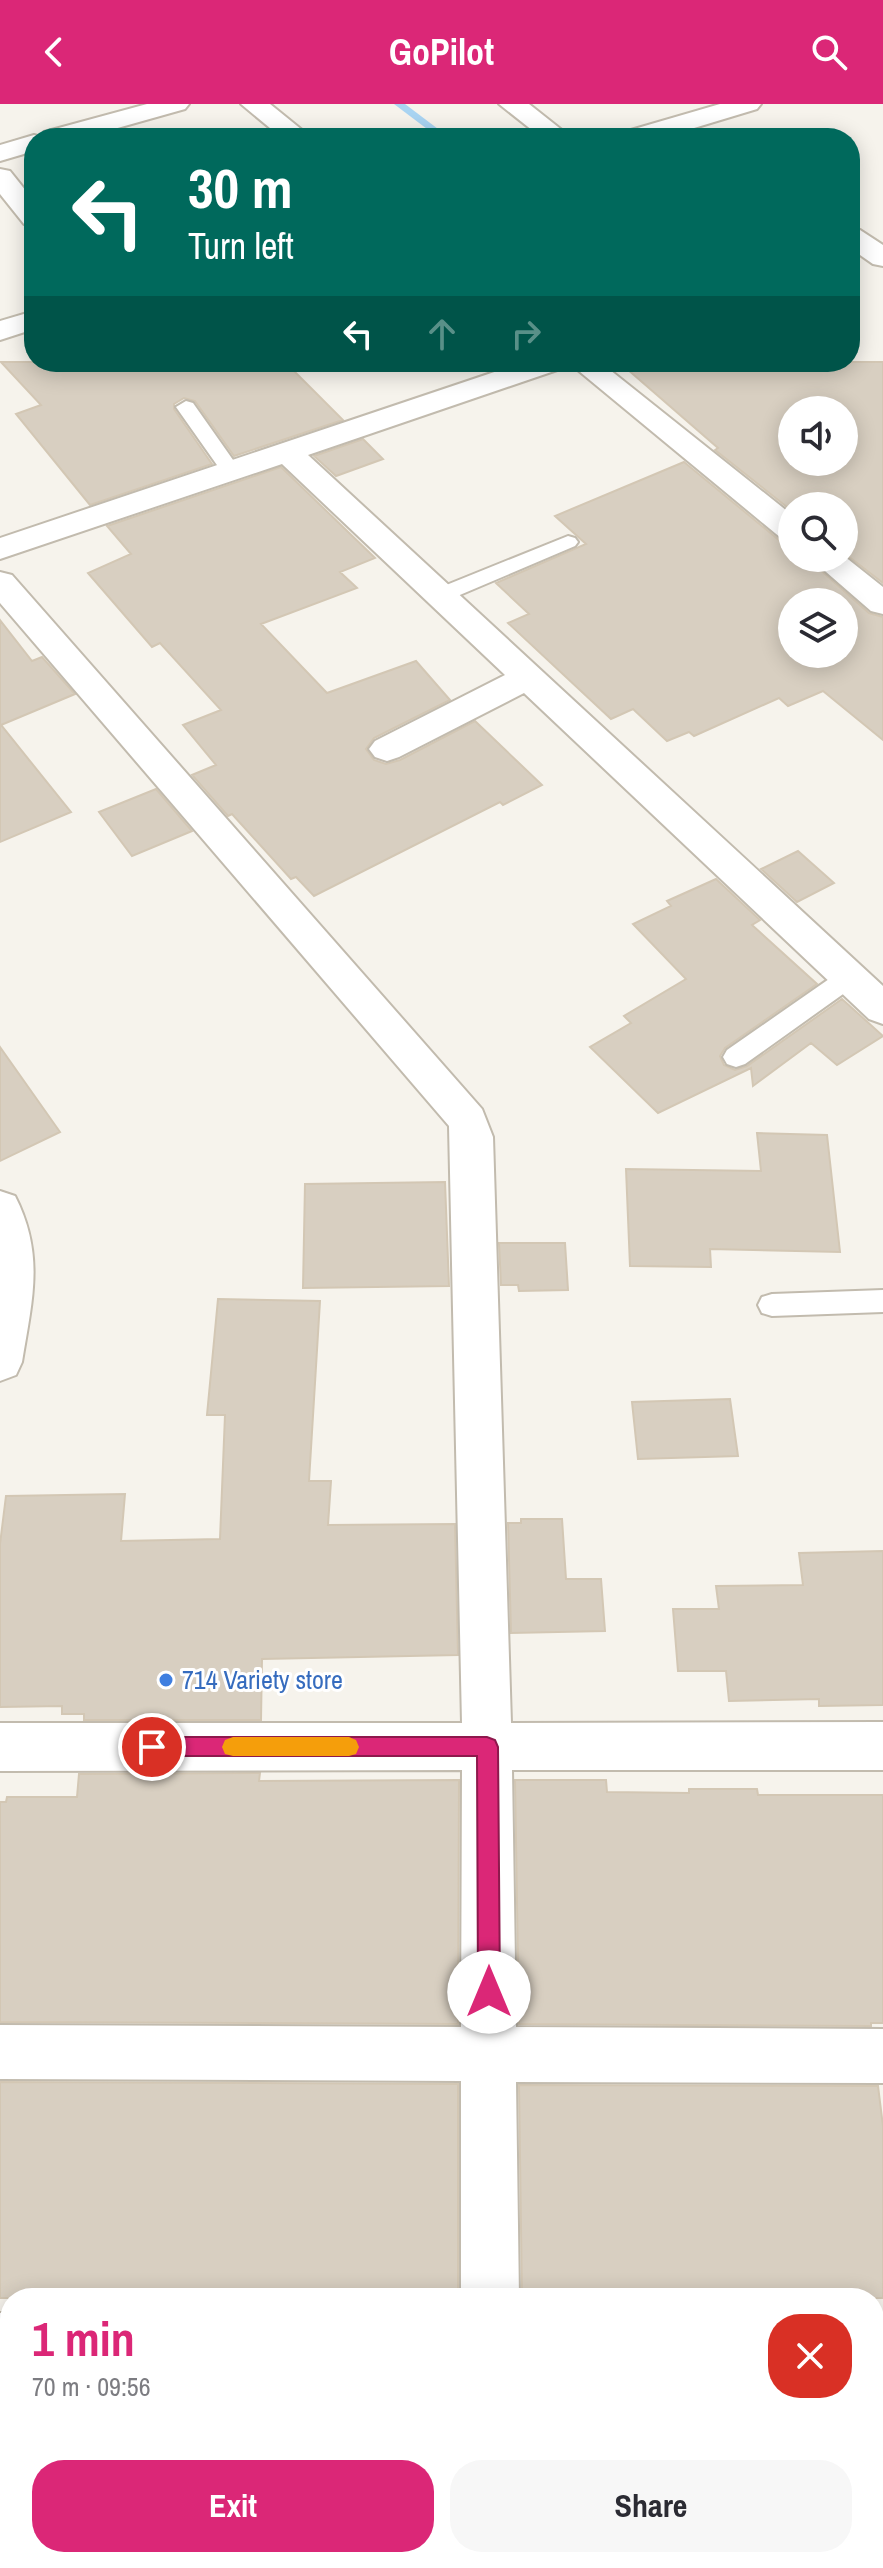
<!DOCTYPE html>
<meta charset="utf-8">
<style>
body{margin:0;font-family:"Archivo Narrow",sans-serif;background:#f7f7f7;color:#2b2b33;height:100vh;display:flex;flex-direction:column;font-size:30px;white-space:nowrap}
*{box-sizing:border-box;margin:0}
p{font-size:26px;color:#7c7c81}
.icon{flex:none;width:44px;height:44px;fill:none;stroke:currentColor;stroke-width:2;stroke-linecap:round;stroke-linejoin:round}
.map{position:relative;flex:1;overflow:hidden}
.panel{position:absolute;left:0px;top:2184px;width:884px;height:280px;display:flex;flex-direction:column;background:#fff;border-radius:32px 32px 0 0;box-shadow:0 4px 20px #0003}
.panel>*{flex:none}
.banner{position:absolute;left:24px;top:24px;width:836px;height:244px;border-radius:32px;box-shadow:0 4px 20px #0003;background:#00695c;color:#fff;overflow:hidden}
.fabs{position:absolute;left:778px;top:292px;display:grid;gap:16px}
.fabs a{display:grid;place-items:center;width:80px;height:80px;border-radius:50%;background:#fff;box-shadow:0 4px 20px #0003;font-size:40px}
.pin{position:absolute;display:grid;place-items:center;width:68px;height:68px;color:#fff;margin:-34px;border:4px solid #fff;border-radius:50%;box-shadow:0 2px 8px #0007}
.me{position:absolute;width:88px;margin:-44px;rotate:0deg;stroke-linejoin:round;filter:drop-shadow(0 0 6px #0008)}
.turn{display:flex;align-items:center;gap:28px;height:168px;padding:0 32px;font-size:36px}
.turn .icon{width:104px;height:104px;stroke-width:2.5}
.turn b{display:block;font-size:56px;line-height:68px}
.lanes{display:flex;align-items:center;height:76px;padding:0 32px;background:#0003;justify-content:center;gap:40px;direction:ltr}
.lanes .off{opacity:.35}
.round{display:grid;place-items:center;flex:none;width:84px;height:84px;border-radius:32px;background:#f7f7f7}
.headline{display:flex;align-items:center;justify-content:space-between;height:136px;padding:0 32px}
h1{font-size:48px;font-weight:700;line-height:60px;color:#db2777}
.cta{display:flex;gap:16px;margin-top:auto;padding:16px 32px}
.cta a{flex:1;height:92px;border-radius:32px;background:#db2777;color:#fff;font-size:32px;font-weight:700;line-height:92px;text-align:center}
.cta a+a{background:#f7f7f7;color:#2b2b33}
header{display:flex;justify-content:space-between;align-items:center;height:104px;padding:0 32px;background:#db2777;color:#fff;font-size:36px;font-weight:700}
.map>svg:first-child{display:block}
.lines{fill:none;stroke-linecap:round;stroke-linejoin:round}
.stream{fill:#a9d4f2;fill-rule:evenodd}
.building{fill:#d8cfc1;stroke:#d3c7b4;stroke-width:2;fill-rule:evenodd}
.service-casing{stroke:#c2bbae;stroke-width:4}
.minor-casing{stroke:#c2bbae;stroke-width:4}
.service{fill:#fff;fill-rule:evenodd}
.minor{fill:#fff;fill-rule:evenodd}
.route{fill:#db2777;stroke:#8e194d;stroke-width:2}
.slow{fill:#f59e0b}
.shop-dot{fill:#3f7fe0;stroke:#fff;stroke-width:3}
.labels{text-anchor:middle;stroke-width:6;stroke-linejoin:round;paint-order:stroke}
.shop-label{font-size:26px;fill:#366cbe;stroke:#fff;text-anchor:start}
</style>
<header><svg class="icon" aria-label="back" viewBox="0 0 24 24"><path d="M15 5l-7 7 7 7"/></svg>GoPilot<svg class="icon" aria-label="search" viewBox="0 0 24 24"><circle cx="10" cy="10" r="6"/><path d="M15 15l6 6"/></svg></header>
<div class="map">
<svg width="883" height="2464" viewBox="0 0 883 2464">
<rect width="100%" height="100%" fill="#f6f3ec"/>
<g class="lines">
<path class="stream" d="M394 0H405L450 34H439Z"/>
</g>
<path class="building" d="M1 258H285L343 316 234 352 195 297 184 294 174 300V305L212 360 90 401 16 310 41 301Z
M619 258H883V479L844 449V402H792V407L715 346 718 344ZM792 306H844V358H792Z
M363 335 383 355 336 372 314 352Z
M684 358 779 436 792 440V454H807L869 509 883 513V636L823 587 788 602 779 594 694 632 689 628 667 637 633 605 611 615 508 519 529 510 496 479 586 440 555 412ZM792 498H844V550H792Z
M281 363 375 454 340 468 357 484 261 520 327 589 416 557 450 596 374 634 366 645 374 656 386 660 400 656 475 617 542 681 503 701 500 698 314 792 296 773 291 775 232 710 228 712 192 671 216 661 183 621 221 606 160 539 152 543 88 469 131 450 107 422Z
M0 516 32 557 42 553 75 590 1 621 71 708 0 738Z
M156 685 192 727 132 752 99 708Z
M798 747 834 779 797 798 761 765Z
M716 775 760 816 752 821 817 880 725 944 720 952 724 961 735 966 747 962 842 895 883 932 837 961 811 939 753 982 751 964 658 1009 590 943 631 919 624 912 686 875 633 820 671 802 667 797Z
M0 943 60 1028 0 1057Z
M757 1029 827 1031 840 1148 710 1145 711 1163 630 1162 626 1065 761 1067Z
M445 1078 449 1182 303 1184 305 1080Z
M499 1139H565L568 1186 519 1187 518 1181H501Z
M218 1195 320 1197 309 1377H331L328 1421 455 1420 458 1551 262 1555 261 1616H84V1610H62V1602L0 1603V1440L6 1392 125 1390 121 1437 220 1435 225 1311H207Z
M730 1295 738 1352 638 1355 632 1298Z
M521 1415H562L566 1475H601L605 1527 511 1529 508 1419H521Z
M883 1447V1601L819 1602V1595L729 1597 726 1567H678L673 1505H719L716 1482 803 1481 799 1449Z
M260 1669 259 1677 459 1676 458 1920 0 1918V1698H6L7 1693H77L79 1670Z
M515 1676H606L607 1688 689 1689V1685H757L758 1691H883V1919H871V1922L519 1920Z
M0 1978 458 1980V2194H0Z
M519 1981 878 1982 883 2022V2194H522Z"/>
<g class="lines">
<defs>
<path id="service" d="M186 297 193 299 238 363 241 367 238 371H224L176 303Z
M568 432 575 434 578 438 575 442 448 496 441 498 430 491 434 486Z
M851 863 860 866 863 872 860 878 745 960 736 963 727 960 723 953 727 946 842 866Z
M883 1186V1208L772 1212 762 1209 758 1201 762 1193 772 1190Z"/>
<path id="minor" d="M147 0H189L185 5 82 34H34V47L0 57V41L34 31 41 33 44 28Z
M241 0H270L312 34H282Z
M499 0H529L572 34H542Z
M720 0H761L757 5 661 34H620L624 28Z
M0 65 10 67 34 97V122L24 120 0 90Z
M850 124 860 126 883 141V162L873 160 850 144Z
M34 207V225L0 236V217Z
M524 258H600L792 411V437L781 434 568 258 563 264 308 351 883 882V920L869 915 524 589 399 653 387 657 375 653 369 645 375 637 505 571 282 360 0 455V434Z
M844 452 883 483V510L871 507 810 454Z
M0 468 12 471 482 1005 493 1033 511 1619 883 1618V1666H512L516 1923 883 1925V1979L516 1978 519 2194H461V1977L0 1975V1921L461 1923 462 1666 0 1667V1619H462L449 1022 0 499Z
M0 1087 15 1092C45 1151 32 1196 22 1258L16 1271 0 1277Z
M0 2209H10V2267H0Z
M874 2213H883V2271H874Z
M461 2454H523V2464H461Z"/>
</defs>
<use href="#service" class="service-casing"/>
<use href="#minor" class="minor-casing"/>
<use href="#service" class="service"/>
<use href="#minor" class="minor"/>
</g>
<path class="route" d="M152 1633H487L495 1636 498 1643 500 1888 497 1896 489 1900 481 1896 478 1888 477 1652H152L145 1650 142 1643 145 1636Z"/>
<path class="slow" d="M233 1633H349L356 1636 359 1643 356 1650 349 1652H233L225 1650 222 1643 225 1636Z"/>
<circle class="shop-dot" cx="166" cy="1576" r="8"/>
<g class="labels">
<g class="shop-label">
<text x="182" y="1585">714 Variety store</text>
</g>
</g>
</svg>
<div class="fabs">
<a><svg class="icon" aria-label="sound" viewBox="0 0 24 24"><path d="M4 9h4l5-4v14l-5-4H4zM17 9q2 3 0 6"/></svg></a>
<a><svg class="icon" aria-label="search" viewBox="0 0 24 24"><circle cx="10" cy="10" r="6"/><path d="M15 15l6 6"/></svg></a>
<a><svg class="icon" aria-label="layers" viewBox="0 0 24 24"><path d="M12 4l9 5-9 5-9-5zM3 14l9 5 9-5"/></svg></a>
</div>
<div class="pin" style="left:152px;top:1643px;background:#d93025"><svg class="icon" aria-label="arrive" viewBox="0 0 24 24"><path d="M6 21V4h12l-3 4 3 4H6"/></svg></div>
<svg class="me" style="left:489px;top:1888px" viewBox="-20 -20 40 40"><circle r="19" fill="#fff"/><path d="M0-13L10 11 0 6-10 11z" fill="#db2777"/></svg>
<div class="banner">
<div class="turn"><svg class="icon" aria-label="left" viewBox="0 0 24 24"><path d="M17 20v-9H6M10 6l-5 5 5 5"/></svg><div><b>30 m</b>Turn left</div></div>
<div class="lanes"><svg class="icon" aria-label="left" viewBox="0 0 24 24"><path d="M17 20v-9H6M10 6l-5 5 5 5"/></svg><svg class="icon off" aria-label="ahead" viewBox="0 0 24 24"><path d="M12 20V5M6 11l6-6 6 6"/></svg><svg class="icon off" aria-label="right" viewBox="0 0 24 24"><path d="M7 20v-9h11M14 6l5 5-5 5"/></svg></div>
</div>
<section class="panel">
<div class="headline"><div><h1>1 min</h1><p>70 m · 09:56</p></div><a class="round" style="background:#d93025;color:#fff"><svg class="icon" aria-label="close" viewBox="0 0 24 24"><path d="M6 6l12 12M18 6L6 18"/></svg></a></div>
<div class="cta"><a>Exit</a><a>Share</a></div>
</section>
</div>
